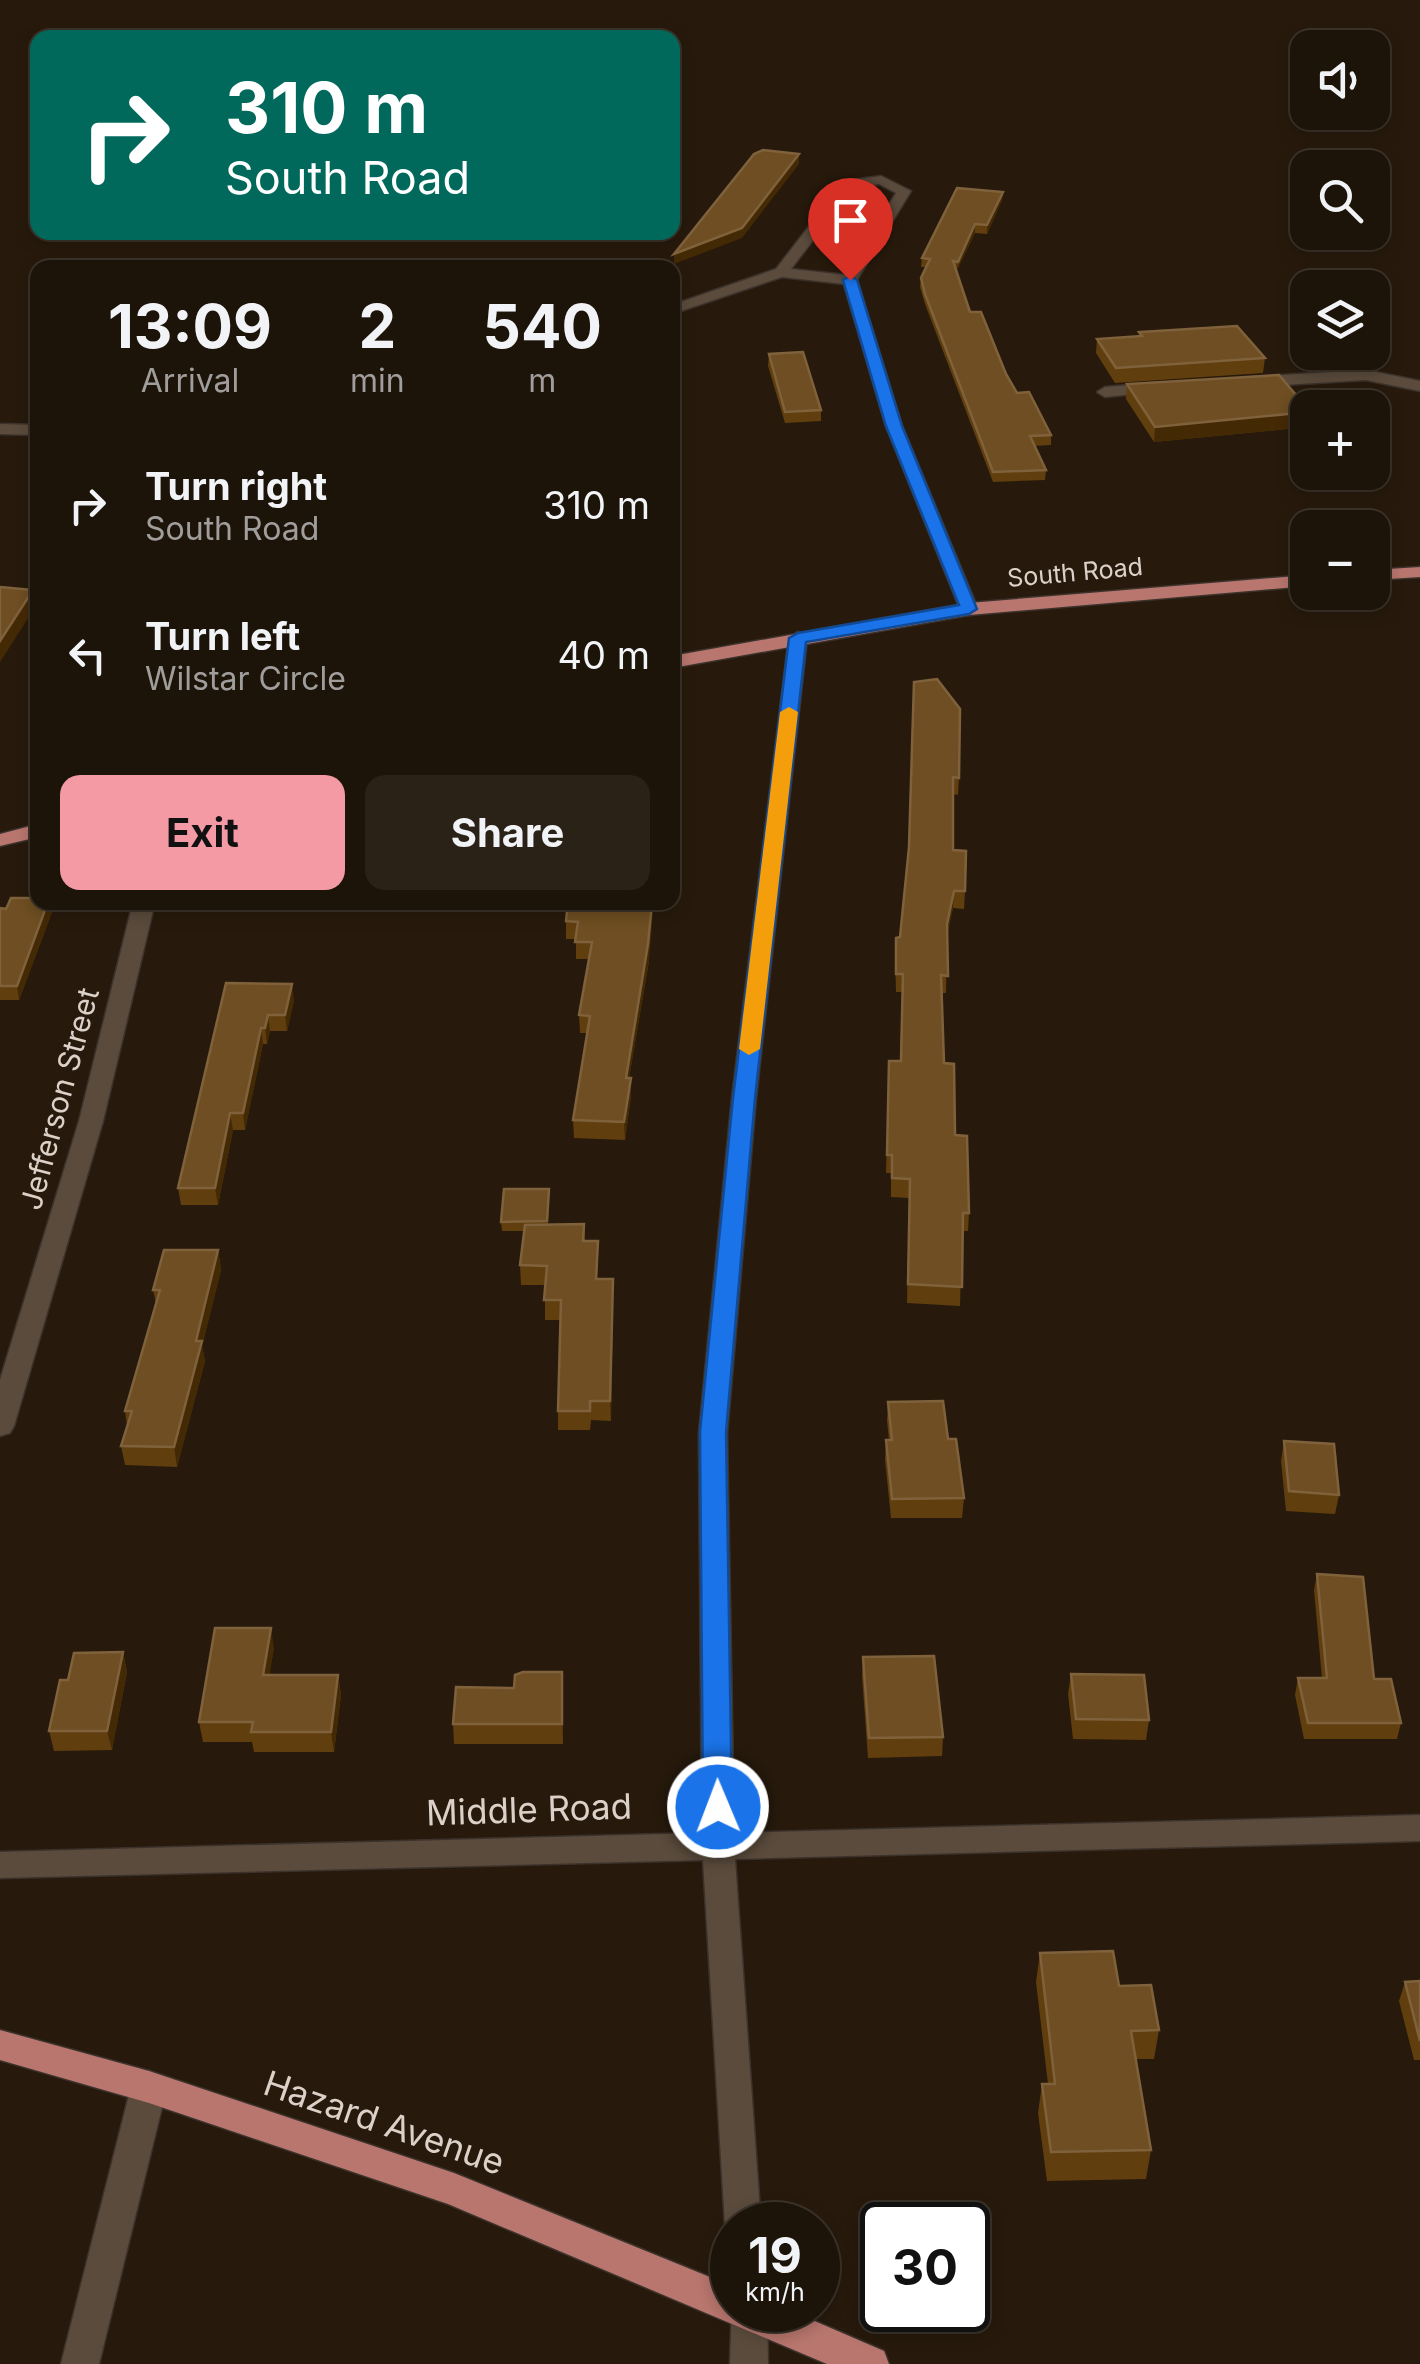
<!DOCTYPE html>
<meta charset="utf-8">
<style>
body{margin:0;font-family:Inter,sans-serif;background:#2a2117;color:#f1f3f6;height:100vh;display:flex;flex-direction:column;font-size:38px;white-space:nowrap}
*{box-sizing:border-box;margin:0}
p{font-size:32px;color:#a09e9c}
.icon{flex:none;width:55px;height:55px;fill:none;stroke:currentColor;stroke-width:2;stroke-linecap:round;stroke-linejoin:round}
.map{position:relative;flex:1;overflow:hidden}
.drawer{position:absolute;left:30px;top:260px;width:650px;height:650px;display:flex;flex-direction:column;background:#1d1409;border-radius:20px;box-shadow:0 5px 15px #0003,0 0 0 2px #3b332a}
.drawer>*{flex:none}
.top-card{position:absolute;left:30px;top:30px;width:650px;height:210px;border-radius:20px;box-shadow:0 5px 15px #0003,0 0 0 2px #3b332a;background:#00695c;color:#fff;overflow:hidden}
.tools{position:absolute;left:1290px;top:30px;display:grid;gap:20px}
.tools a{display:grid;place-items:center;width:100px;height:100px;border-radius:20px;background:#1d1409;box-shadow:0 5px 15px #0003,0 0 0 2px #3b332a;font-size:50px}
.speed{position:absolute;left:710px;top:2202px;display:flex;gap:20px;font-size:50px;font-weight:700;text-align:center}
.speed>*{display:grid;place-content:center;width:130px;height:130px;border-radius:50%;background:#1d1409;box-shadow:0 5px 15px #0003,0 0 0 2px #3b332a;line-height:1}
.speed small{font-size:25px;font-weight:400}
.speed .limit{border:5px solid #111;border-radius:15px;background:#fff;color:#111}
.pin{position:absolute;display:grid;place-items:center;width:85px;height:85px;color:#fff;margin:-102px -42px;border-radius:50% 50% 50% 0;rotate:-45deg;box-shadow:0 0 10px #0007}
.pin .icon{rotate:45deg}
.me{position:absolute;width:110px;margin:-55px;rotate:359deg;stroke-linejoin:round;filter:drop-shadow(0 0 8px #0008)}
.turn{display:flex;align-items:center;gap:35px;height:210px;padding:0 30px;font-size:45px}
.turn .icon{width:130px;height:130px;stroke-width:2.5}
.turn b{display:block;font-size:70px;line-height:85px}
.eta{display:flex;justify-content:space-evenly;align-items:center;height:170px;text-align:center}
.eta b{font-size:60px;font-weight:700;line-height:70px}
.action{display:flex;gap:20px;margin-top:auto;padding:20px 30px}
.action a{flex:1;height:115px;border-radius:20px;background:#f49aa5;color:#111;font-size:40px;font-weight:700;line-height:115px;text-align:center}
.action a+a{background:#2a2117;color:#f1f3f6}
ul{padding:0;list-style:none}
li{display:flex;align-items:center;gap:30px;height:150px;padding:0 30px}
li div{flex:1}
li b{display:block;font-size:38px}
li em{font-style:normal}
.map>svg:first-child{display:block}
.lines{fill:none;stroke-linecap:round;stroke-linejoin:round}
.minor-casing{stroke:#3c322c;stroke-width:3}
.major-casing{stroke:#3c322c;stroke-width:3}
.minor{fill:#5a4b3c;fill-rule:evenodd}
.major{fill:#b8766e;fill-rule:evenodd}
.wall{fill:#613e0e}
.shaded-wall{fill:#442905}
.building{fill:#6e4e22;stroke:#7f623c;stroke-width:2.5}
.route{fill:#1a73e8;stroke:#114b97;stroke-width:2.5}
.slow{fill:#f59e0b}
.labels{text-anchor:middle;stroke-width:9;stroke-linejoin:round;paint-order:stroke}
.far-street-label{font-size:25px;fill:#dbd1c9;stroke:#271a0c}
.street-label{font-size:30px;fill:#dbd1c9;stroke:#271a0c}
.near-street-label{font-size:35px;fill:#dbd1c9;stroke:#271a0c}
</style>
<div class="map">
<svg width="1420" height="2364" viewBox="0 0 1420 2364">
<rect width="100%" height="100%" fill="#271a0c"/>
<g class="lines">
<defs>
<path id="minor" d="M881 176 911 191 857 280 902 426 978 609 969 615 960 609 886 426 844 284 782 277 672 314V305L776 269 844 181ZM879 184 896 193 846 275 791 269 853 188Z
M1366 370 1420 381V391L1366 380 1251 387 1243 382 1251 377Z
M1157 383 1163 385V391L1105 397 1097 392 1105 387Z
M0 424 38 425V435L0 434Z
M798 632 807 638 756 1098 727 1433 734 1833 1420 1815V1841L735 1859 761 2225H732V2238L725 2225 703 1860 0 1878V1852L702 1833 699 1433 732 1098 789 638Z
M133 902H155L103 1121 14 1426 10 1433 0 1436V1380L79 1121Z
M149 2071 161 2076 167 2087 99 2364H61L131 2087 137 2076Z
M732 2302V2310H767L768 2364H730Z"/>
<path id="major" d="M1420 567V577L1372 580V570Z
M1308 575V586L969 615 672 668V656L969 603Z
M38 824V837L0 846V834Z
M0 2030 149 2071 454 2173 732 2286V2310H789L884 2351 889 2364H827L448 2204 149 2103 0 2060Z"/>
</defs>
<use href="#minor" class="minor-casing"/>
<use href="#major" class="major-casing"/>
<use href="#minor" class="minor"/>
<use href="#major" class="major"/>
</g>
<path class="wall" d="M1003 192 1002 200 987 234 975 233 956 271 970 312 1006 374 1017 393 1051 435V445L1034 446 1046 470 1045 480 993 482 925 304 920 287 921 278 926 267H921L922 258Z
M1139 332 1265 358 1263 373 1115 383 1096 353 1097 339 1139 336Z
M769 354 821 410V421L785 423 768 366Z
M1127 384 1308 409V427L1154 442 1126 399Z
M914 682 959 778 958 795 953 794V850L965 891 964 909 953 908 947 935 946 993H942L944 1063 955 1135 969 1213 968 1231H962L960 1306 907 1303 909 1198 891 1197V1173H886L889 1061H900L902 992H896L895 956 896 938 900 937 908 853Z
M568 902 649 961 629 1078 631 1096 625 1140 574 1138 573 1120 587 1033H580L579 1015 589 959H576V939H566V921Z
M0 908 52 912 19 1000H0Z
M226 983 294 1000 287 1031H270L267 1044H263L245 1130H233L218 1205H181L178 1188Z
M549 1189 548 1225 584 1224 585 1241 598 1260 597 1279 613 1298 611 1421 591 1420 590 1430H558V1411L561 1320H545V1285H521L520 1265 524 1231H502L501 1222Z
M218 1250 221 1270 202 1346 205 1361 177 1467 125 1465 121 1446 127 1426 125 1411 156 1303 153 1290Z
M888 1402 948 1439 964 1498 962 1518H891L885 1460 886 1440H889L887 1421Z
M1284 1441 1339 1495 1335 1514 1286 1511 1281 1461Z
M1317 1574 1374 1679 1401 1723 1397 1739H1304L1295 1695 1298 1678H1322L1314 1590Z
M274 1648 269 1675H338L341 1695 334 1752H254L252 1742H203L199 1722Z
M123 1652 127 1672 112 1750 54 1751 49 1731 68 1680Z
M863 1657 943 1737 942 1756 868 1758 862 1676Z
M562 1672 563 1744H454L453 1724 514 1688Z
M1071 1674 1149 1720 1146 1740 1073 1739 1068 1694Z
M1040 1953 1119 1986 1159 2030 1154 2059H1136L1151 2150 1146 2179 1047 2181 1038 2113 1042 2084H1048L1036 1982Z
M1420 1981V2060H1414L1399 2001 1405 1982Z"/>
<path class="shaded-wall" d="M799 154V164L742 238 674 264V254Z
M1003 192 1002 200 987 234V225Z
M975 224V233L957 271 958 262Z
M1308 412V427L1154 442 1155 427Z
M33 590 36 606 0 662V641Z
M677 845V862L672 880V862Z
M954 891 953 908 945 942 947 924Z
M48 902H50L52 912 19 1000 17 986Z
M652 902H654L649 961 626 1096V1078Z
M292 984 294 1000 287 1031 285 1015Z
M268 1015 270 1031 267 1044 265 1028Z
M261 1028 263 1044 245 1130 243 1113Z
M631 1078V1096L625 1140 624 1122Z
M230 1113 233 1130 218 1205 215 1188Z
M218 1250 221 1270 202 1345 205 1361 177 1467 174 1447 196 1341Z
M613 1279V1298L611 1421 610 1401Z
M271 1628 274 1648 266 1695 263 1675Z
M123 1652 127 1672 112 1750 107 1731Z
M338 1675 341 1695 334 1752 331 1732Z"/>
<path class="building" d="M763 150 799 154 742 228 674 254 754 154Z
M957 188 1003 192 987 225 975 224 958 262 953 261 970 312H981L1006 374 1017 393 1029 392 1051 435 1030 436 1046 470 993 472 925 294 921 278 930 259 922 258Z
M1237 326 1265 358 1116 368 1097 339 1142 336 1139 332Z
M803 352 821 410 785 412 769 354Z
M1279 375 1308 409V412L1155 427 1127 384Z
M0 587 33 590 0 641Z
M937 679 960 709 959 778 953 777V850L966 851 965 891H954L947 924 948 976 941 975 944 1063 954 1064 955 1135 967 1136 969 1213H963L962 1287 908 1284 910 1179 892 1178V1155H887L889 1061H901L903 974H896V938L900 937 909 847 914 682Z
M672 844 677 845 672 862Z
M11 898H38V902H48L17 986H0V908L6 909Z
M568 902H652L648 944 626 1078H631L624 1122 573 1120 590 1016 579 1015 592 942H575L578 922 566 921Z
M226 983 292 984 285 1015H268L265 1028H261L243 1113H230L215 1188H178Z
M504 1189H549L547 1221 501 1222Z
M584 1224 583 1241H598L596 1279H613L610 1401H590V1411H558L561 1300H544L547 1266 520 1265 525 1225Z
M164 1250H218L196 1341H202L174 1447 121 1446 132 1411H125L160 1290H153Z
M943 1401 948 1439H956L964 1498 892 1499 886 1440H892L888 1402Z
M1284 1441 1334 1444 1339 1495 1289 1491Z
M1317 1574 1363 1577 1374 1679H1391L1401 1723H1308L1298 1678H1327Z
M215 1628H271L263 1675H338L331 1732H251L253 1722H199Z
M123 1652 107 1731H49L60 1680H68L74 1653Z
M934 1656 943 1737 869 1738 863 1657Z
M523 1672H562V1724H453L456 1687 514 1688 515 1675Z
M1071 1674 1144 1675 1149 1720 1076 1719Z
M1113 1951 1119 1986 1151 1985 1159 2030 1131 2031 1151 2150 1051 2152 1042 2084H1055L1040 1953Z
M1420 1981V2041L1405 1982Z"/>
<path class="route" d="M850 276 857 280 902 426 977 609 969 614 806 642 755 1098 726 1432 732 1807 728 1815 718 1818 707 1815 703 1807 700 1432 733 1098 789 638 798 633 959 605 886 426 843 280Z"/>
<path class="slow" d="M789 707 798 712 760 1049 749 1055 739 1049 780 712Z"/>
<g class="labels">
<g class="far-street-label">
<text transform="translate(1075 572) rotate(-5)" y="9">South Road</text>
</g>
<g class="street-label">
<text transform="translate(60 1099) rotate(-75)" y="10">Jefferson Street</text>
</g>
<g class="near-street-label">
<text transform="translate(529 1810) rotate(-2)" y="12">Middle Road</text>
<text transform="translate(384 2123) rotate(19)" y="12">Hazard Avenue</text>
</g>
</g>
</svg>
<div class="tools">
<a><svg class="icon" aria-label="sound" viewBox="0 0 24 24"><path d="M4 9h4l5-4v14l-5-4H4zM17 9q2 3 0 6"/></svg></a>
<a><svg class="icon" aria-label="search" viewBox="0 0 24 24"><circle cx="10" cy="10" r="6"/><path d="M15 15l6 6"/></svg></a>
<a><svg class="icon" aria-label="layers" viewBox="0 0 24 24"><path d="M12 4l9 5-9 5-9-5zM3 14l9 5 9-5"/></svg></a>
<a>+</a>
<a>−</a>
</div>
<div class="speed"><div>19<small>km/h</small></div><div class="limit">30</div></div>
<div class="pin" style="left:850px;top:280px;background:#d93025"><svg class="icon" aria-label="arrive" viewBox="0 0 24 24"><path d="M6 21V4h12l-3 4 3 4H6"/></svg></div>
<svg class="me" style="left:718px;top:1807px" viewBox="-20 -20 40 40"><circle r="17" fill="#1a73e8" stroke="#fff" stroke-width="3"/><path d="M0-11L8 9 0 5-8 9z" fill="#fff"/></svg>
<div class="top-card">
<div class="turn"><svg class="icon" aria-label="right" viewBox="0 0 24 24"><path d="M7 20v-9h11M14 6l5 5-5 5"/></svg><div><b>310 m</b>South Road</div></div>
</div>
<section class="drawer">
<div class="eta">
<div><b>13:09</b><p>Arrival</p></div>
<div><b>2</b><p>min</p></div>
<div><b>540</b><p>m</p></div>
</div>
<ul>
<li><svg class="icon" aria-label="right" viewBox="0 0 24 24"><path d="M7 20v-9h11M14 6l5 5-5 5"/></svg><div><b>Turn right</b><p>South Road</p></div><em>310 m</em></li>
<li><svg class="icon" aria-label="left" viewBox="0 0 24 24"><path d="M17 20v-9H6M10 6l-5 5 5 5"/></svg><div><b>Turn left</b><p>Wilstar Circle</p></div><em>40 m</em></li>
</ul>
<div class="action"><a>Exit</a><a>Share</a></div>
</section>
</div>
